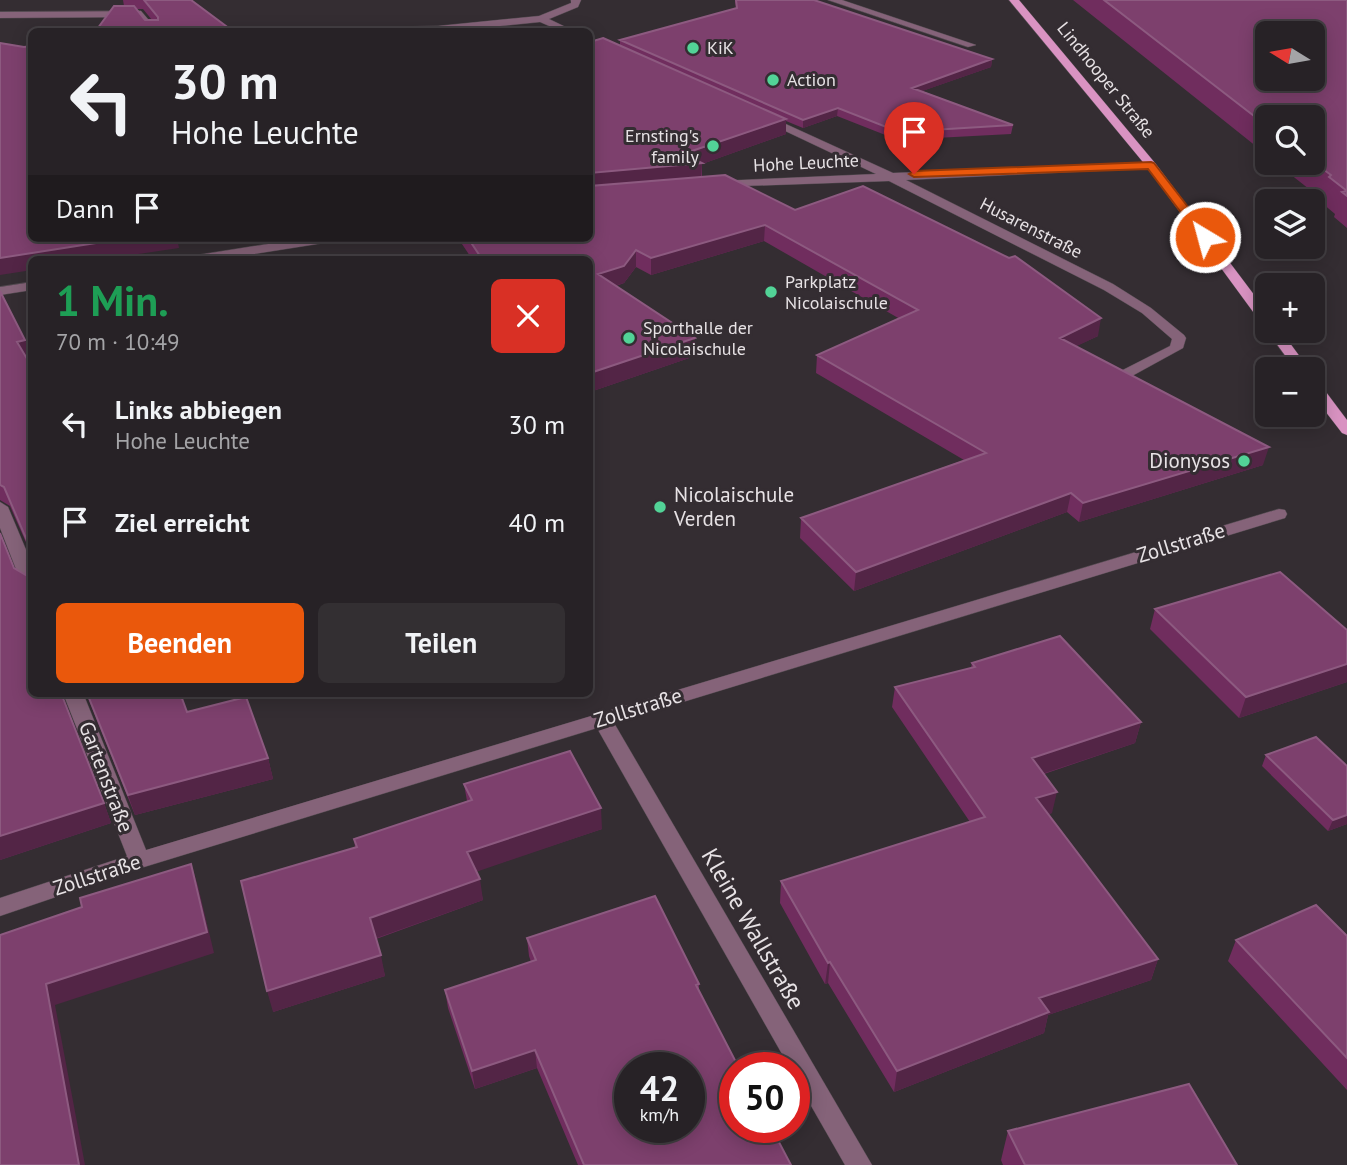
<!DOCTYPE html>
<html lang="de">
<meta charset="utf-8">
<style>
body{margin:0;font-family:"PT Sans",sans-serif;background:#332f32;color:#f1f3f6;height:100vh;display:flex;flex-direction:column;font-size:26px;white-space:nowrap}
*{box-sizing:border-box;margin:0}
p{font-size:23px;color:#a4a4a7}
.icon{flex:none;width:38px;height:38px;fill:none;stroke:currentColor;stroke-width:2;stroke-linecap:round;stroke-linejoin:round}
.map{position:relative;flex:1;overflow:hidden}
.drawer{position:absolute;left:28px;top:256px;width:565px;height:441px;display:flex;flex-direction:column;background:#272226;border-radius:10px;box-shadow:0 4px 18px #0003,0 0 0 2px #433f43}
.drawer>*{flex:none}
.hud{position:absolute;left:28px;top:28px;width:565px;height:214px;border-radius:10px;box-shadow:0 4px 18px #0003,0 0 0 2px #433f43;background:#272226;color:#f1f3f6;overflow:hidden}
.needle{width:46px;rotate:281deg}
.buttons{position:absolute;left:1255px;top:21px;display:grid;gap:14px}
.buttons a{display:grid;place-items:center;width:70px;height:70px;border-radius:10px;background:#272226;box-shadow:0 4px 18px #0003,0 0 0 2px #433f43;font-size:35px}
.speed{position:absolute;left:614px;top:1052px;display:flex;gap:14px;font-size:35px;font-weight:700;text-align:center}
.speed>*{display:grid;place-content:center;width:91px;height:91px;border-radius:50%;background:#272226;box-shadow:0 4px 18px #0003,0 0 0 2px #433f43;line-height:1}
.speed small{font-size:18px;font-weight:400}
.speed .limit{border:10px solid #d22;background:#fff;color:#111}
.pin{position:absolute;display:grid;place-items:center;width:60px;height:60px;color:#fff;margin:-72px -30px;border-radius:50% 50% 50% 0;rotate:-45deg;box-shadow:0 0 7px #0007}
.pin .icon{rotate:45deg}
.me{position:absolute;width:77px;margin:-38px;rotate:323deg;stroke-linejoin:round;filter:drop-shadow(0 0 5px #0008)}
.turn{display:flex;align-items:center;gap:24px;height:147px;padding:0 28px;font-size:32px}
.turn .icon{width:91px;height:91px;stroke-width:2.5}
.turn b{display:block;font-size:49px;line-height:60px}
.then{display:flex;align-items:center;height:66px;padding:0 28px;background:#0003;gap:14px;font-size:26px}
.round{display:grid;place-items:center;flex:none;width:74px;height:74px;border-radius:10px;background:#332f32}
.overview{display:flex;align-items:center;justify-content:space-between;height:119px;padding:0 28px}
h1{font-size:42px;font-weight:700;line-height:52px;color:#1e9e55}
.button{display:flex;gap:14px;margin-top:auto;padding:14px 28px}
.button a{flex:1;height:80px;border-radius:10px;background:#ea580c;color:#fff;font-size:28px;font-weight:700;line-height:80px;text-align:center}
.button a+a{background:#332f32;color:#f1f3f6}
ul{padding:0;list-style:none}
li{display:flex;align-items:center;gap:21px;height:98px;padding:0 28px}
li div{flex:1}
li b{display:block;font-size:26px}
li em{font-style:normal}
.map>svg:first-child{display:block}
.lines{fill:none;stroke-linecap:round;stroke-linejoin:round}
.minor-casing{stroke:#514a4f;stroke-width:1}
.major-casing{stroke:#514a4f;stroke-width:1}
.minor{fill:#856379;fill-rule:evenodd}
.major{fill:#d993c2;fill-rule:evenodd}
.wall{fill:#702d5e;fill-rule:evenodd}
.shaded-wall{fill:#532546}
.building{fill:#7d406d;stroke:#8d5a80;stroke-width:2;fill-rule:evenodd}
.route{fill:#ea580c;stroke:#983908;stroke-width:2}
.poi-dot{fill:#52d397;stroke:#342d32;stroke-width:2.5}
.labels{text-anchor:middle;stroke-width:6;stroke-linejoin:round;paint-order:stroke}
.far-poi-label{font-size:18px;fill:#e7e2e5;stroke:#342d32;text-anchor:start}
.far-street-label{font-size:18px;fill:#e7e2e5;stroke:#342d32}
.poi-label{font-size:21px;fill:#e7e2e5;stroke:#342d32;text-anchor:end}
.street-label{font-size:21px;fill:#e7e2e5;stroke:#342d32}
.near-street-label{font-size:24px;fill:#e7e2e5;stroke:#342d32}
</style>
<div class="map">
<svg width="1347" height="1165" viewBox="0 0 1347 1165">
<rect width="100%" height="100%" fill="#342d32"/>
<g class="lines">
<defs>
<path id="minor" d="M571 0H581L578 7 549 19 576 32H563L540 22 441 32H278L282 29 438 26 539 16 571 3Z
M828 0H842L976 45 968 47Z
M141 11 159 32H150L138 17 0 18V12Z
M766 115 893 173 1155 163V167L1151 168 906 180 1113 284 1151 308 1184 335 1186 338 1183 348 1121 382H1111L1109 379 1111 376 1170 346 1172 339 1142 313 1104 290 889 181 715 187 713 185 719 181 876 174 762 120V116Z
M306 238H336L330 242 222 259H192L198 255Z
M32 282V290L0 295V287Z
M0 502 8 507 32 564V592L23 587 0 528Z
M1279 509 1285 510 1287 514 1285 518 614 723 872 1165H845L794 1076V1068H790L597 728 144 867 0 916V898L127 856 63 693H83L146 850Z"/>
<path id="major" d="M1009 0H1019L1155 163 1267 312V325L1262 324 1147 167Z
M1267 331H1281L1309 369H1295Z
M1312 379 1317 380 1347 420V435L1342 433 1312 394Z"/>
</defs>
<use href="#minor" class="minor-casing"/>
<use href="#major" class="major-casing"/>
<use href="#minor" class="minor"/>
<use href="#major" class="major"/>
</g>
<path class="wall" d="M123 0H191L234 32H95L124 6ZM136 9H143L152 20H145Z
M735 0H814L992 59 991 67 922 91 1013 125 1011 134 898 140 837 116 803 128 786 121V134L702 164V177L795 210 1098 336 1076 346 1263 465 1079 522 1067 512 854 591 800 538 801 518 964 460 816 373 817 355 900 319 764 241 651 275 636 267 624 283 616 286 695 338V356L590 392V259H472L458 238H590L620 45V40L736 8Z
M1073 0H1347V228L1334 217 1335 214 1322 203 1323 200 1276 163H1312V117H1267V155Z
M0 291 25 340 30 358 27 359 32 693 104 803 111 823 0 860V533L14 568 26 575 28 547 10 506 0 500Z
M1155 609 1347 630V682L1239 718 1150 629Z
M972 663 1141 722 1135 743 1044 774 1052 813 1048 814 1158 959 1151 980 1048 1015 1044 1033 894 1092 828 983 825 984 780 903 781 881 970 822 892 707 895 687 971 668Z
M86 693H180L187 712 268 758 273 779 135 815Z
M1266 755 1347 824 1328 831 1262 766Z
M464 784 602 829 476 871 483 900 376 939 385 976 273 1012 355 847 354 839 467 801Z
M1347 936V1090L1228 961 1236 940Z
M527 938 699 984V991L791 1165H578L537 1068 475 1089 448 1008 445 990 531 962 529 956Z
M1008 1131 1237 1165H1003L1001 1160Z"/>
<path class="shaded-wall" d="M992 59 991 67 911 95 912 88Z
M838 108 837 116 803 128V120Z
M786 119V134L702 164 701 179 590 189V173L683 154Z
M765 225 764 241 651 275V258Z
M128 238H177L179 248 105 259H32V270L0 275V258Z
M177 238H194L178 241Z
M636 250V267L624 283 599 291 598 274Z
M1101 318 1098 336 1056 356 1060 338Z
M695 338V356L590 392V373Z
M25 340 30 358 23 360 17 342Z
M1269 447 1263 465 1079 522 1083 503Z
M1071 493 1067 512 854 591 856 572Z
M591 573 593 607 590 608V574Z
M1347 664V682L1239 718 1246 697Z
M1141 722 1135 743 1027 779 1032 758Z
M268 758 273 779 135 815 128 795Z
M1057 792 1052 813 1031 819 1036 798Z
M104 803 111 823 0 860V836Z
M601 808 602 829 470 874 467 852Z
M1347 815V824L1328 831 1333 820Z
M191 864 198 886 214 953 55 1005 85 1165H79L46 984Z
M480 879 483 900 374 939 370 918Z
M381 955 385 976 273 1012 267 991Z
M1158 959 1151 980 1048 1015 1044 1033 894 1092 897 1071 1039 998Z
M830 962 828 983 825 984 828 963Z
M535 1050 537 1068 475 1089 472 1071Z"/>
<path class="building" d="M144 0H191L234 32H95L114 6H134L145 20H158V17Z
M736 0H814L992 59 912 88 1013 125 899 132 838 108 803 120 620 40 737 8Z
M1104 0H1347V196L1342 192 1347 191 1329 177 1331 175 1312 161V117H1267V126ZM1267 33H1312V79H1267Z
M603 38 786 119 683 154 702 163 590 173V42Z
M0 43 24 47 32 46V238H128L0 258Z
M725 175 795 210 863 186 1009 258 1015 256 1101 318 1060 338 1269 447 1083 503 1071 493 856 572 801 518 986 453 817 355 918 310 765 225 651 258 636 250 624 266 598 274 695 338 590 373V259H482L468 238H590V186Z
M0 291 25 340 17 342 32 367V693H61L104 803 0 836V533L14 568 26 575 28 543 4 487 0 485Z
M1280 572 1347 630V664L1246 697 1155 609Z
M1060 636 1141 722 1032 758 1057 792 1036 798 1158 959 1039 998 1049 1012 897 1071 830 962 828 963 781 881 985 817 895 687 975 667 972 663Z
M87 693H180L187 712 246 697 268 758 128 795Z
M1316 737 1347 766V815L1333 820 1266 755Z
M570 751 601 808 467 852 480 879 370 918 381 955 267 991 241 881 357 847 354 839 472 800 464 784Z
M191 864 207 932 46 984 79 1165H0V935L82 907 80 898Z
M655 896 699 984 696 985 739 1068H735V1127H771L791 1165H584L535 1050 472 1071 445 990 536 960 527 938ZM630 1068H690V1127H630Z
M1316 905 1347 936V1058L1236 940Z
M1189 1084 1237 1165H1025L1008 1131Z"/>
<path class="route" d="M1151 162 1154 163 1209 234V239H1201L1148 169 914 177 909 174 914 171Z"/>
<g class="poi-dot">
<circle cx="693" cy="48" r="7"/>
<circle cx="773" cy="80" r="7"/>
<circle cx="713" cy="146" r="7"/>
<circle cx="771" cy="292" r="7"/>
<circle cx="629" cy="338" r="7"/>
<circle cx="1244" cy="461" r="7"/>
<circle cx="660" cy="507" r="7"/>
</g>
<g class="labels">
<g class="far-poi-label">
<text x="707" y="54">KiK</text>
<text x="787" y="86">Action</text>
<text x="699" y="142" text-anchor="end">Ernsting's<tspan x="699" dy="21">family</tspan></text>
<text x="785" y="288">Parkplatz<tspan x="785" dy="21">Nicolaischule</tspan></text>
<text x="643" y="334">Sporthalle der<tspan x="643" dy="21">Nicolaischule</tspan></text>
</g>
<g class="far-street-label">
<text transform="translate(1106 80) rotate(51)" y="6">Lindhooper Straße</text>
<text transform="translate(806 163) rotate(-3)" y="6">Hohe Leuchte</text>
<text transform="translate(1031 228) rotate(27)" y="6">Husarenstraße</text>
</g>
<g class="poi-label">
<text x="1230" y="468">Dionysos</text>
<text x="674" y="502" text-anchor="start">Nicolaischule<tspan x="674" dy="24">Verden</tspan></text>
</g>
<g class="street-label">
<text transform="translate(1181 543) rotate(-17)" y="7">Zollstraße</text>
<text transform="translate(638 708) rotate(-17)" y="7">Zollstraße</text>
<text transform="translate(106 777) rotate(69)" y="7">Gartenstraße</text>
<text transform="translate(97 875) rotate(-18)" y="7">Zollstraße</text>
</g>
<g class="near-street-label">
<text transform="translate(753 929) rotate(60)" y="8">Kleine Wallstraße</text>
</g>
</g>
</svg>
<div class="buttons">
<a><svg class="needle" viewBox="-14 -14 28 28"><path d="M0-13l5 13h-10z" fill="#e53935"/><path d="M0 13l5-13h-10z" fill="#a4a4a7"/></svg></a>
<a><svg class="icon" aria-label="search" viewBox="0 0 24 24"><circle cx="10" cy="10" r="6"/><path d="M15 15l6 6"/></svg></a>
<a><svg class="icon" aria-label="layers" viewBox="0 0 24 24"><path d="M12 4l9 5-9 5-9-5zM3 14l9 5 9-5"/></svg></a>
<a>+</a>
<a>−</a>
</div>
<div class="speed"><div>42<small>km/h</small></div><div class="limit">50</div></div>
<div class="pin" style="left:914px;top:174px;background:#d93025"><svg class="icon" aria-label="arrive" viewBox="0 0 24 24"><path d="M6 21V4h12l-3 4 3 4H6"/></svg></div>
<svg class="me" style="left:1205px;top:237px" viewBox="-20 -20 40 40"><circle r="17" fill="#ea580c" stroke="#fff" stroke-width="3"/><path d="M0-11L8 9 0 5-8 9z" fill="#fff"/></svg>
<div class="hud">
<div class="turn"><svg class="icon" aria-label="left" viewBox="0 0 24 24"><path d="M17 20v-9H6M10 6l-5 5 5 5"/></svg><div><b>30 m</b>Hohe Leuchte</div></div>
<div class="then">Dann<svg class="icon" aria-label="arrive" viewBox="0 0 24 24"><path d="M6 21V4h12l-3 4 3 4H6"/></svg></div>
</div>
<section class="drawer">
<div class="overview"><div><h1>1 Min.</h1><p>70 m · 10:49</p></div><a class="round" style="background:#d93025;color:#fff"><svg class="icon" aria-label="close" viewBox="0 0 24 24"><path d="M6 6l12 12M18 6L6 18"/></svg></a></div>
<ul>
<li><svg class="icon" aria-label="left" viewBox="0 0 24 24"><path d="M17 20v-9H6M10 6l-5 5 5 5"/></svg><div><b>Links abbiegen</b><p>Hohe Leuchte</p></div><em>30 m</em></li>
<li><svg class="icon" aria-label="arrive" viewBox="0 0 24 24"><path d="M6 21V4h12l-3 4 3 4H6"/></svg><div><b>Ziel erreicht</b></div><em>40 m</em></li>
</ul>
<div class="button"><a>Beenden</a><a>Teilen</a></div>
</section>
</div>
